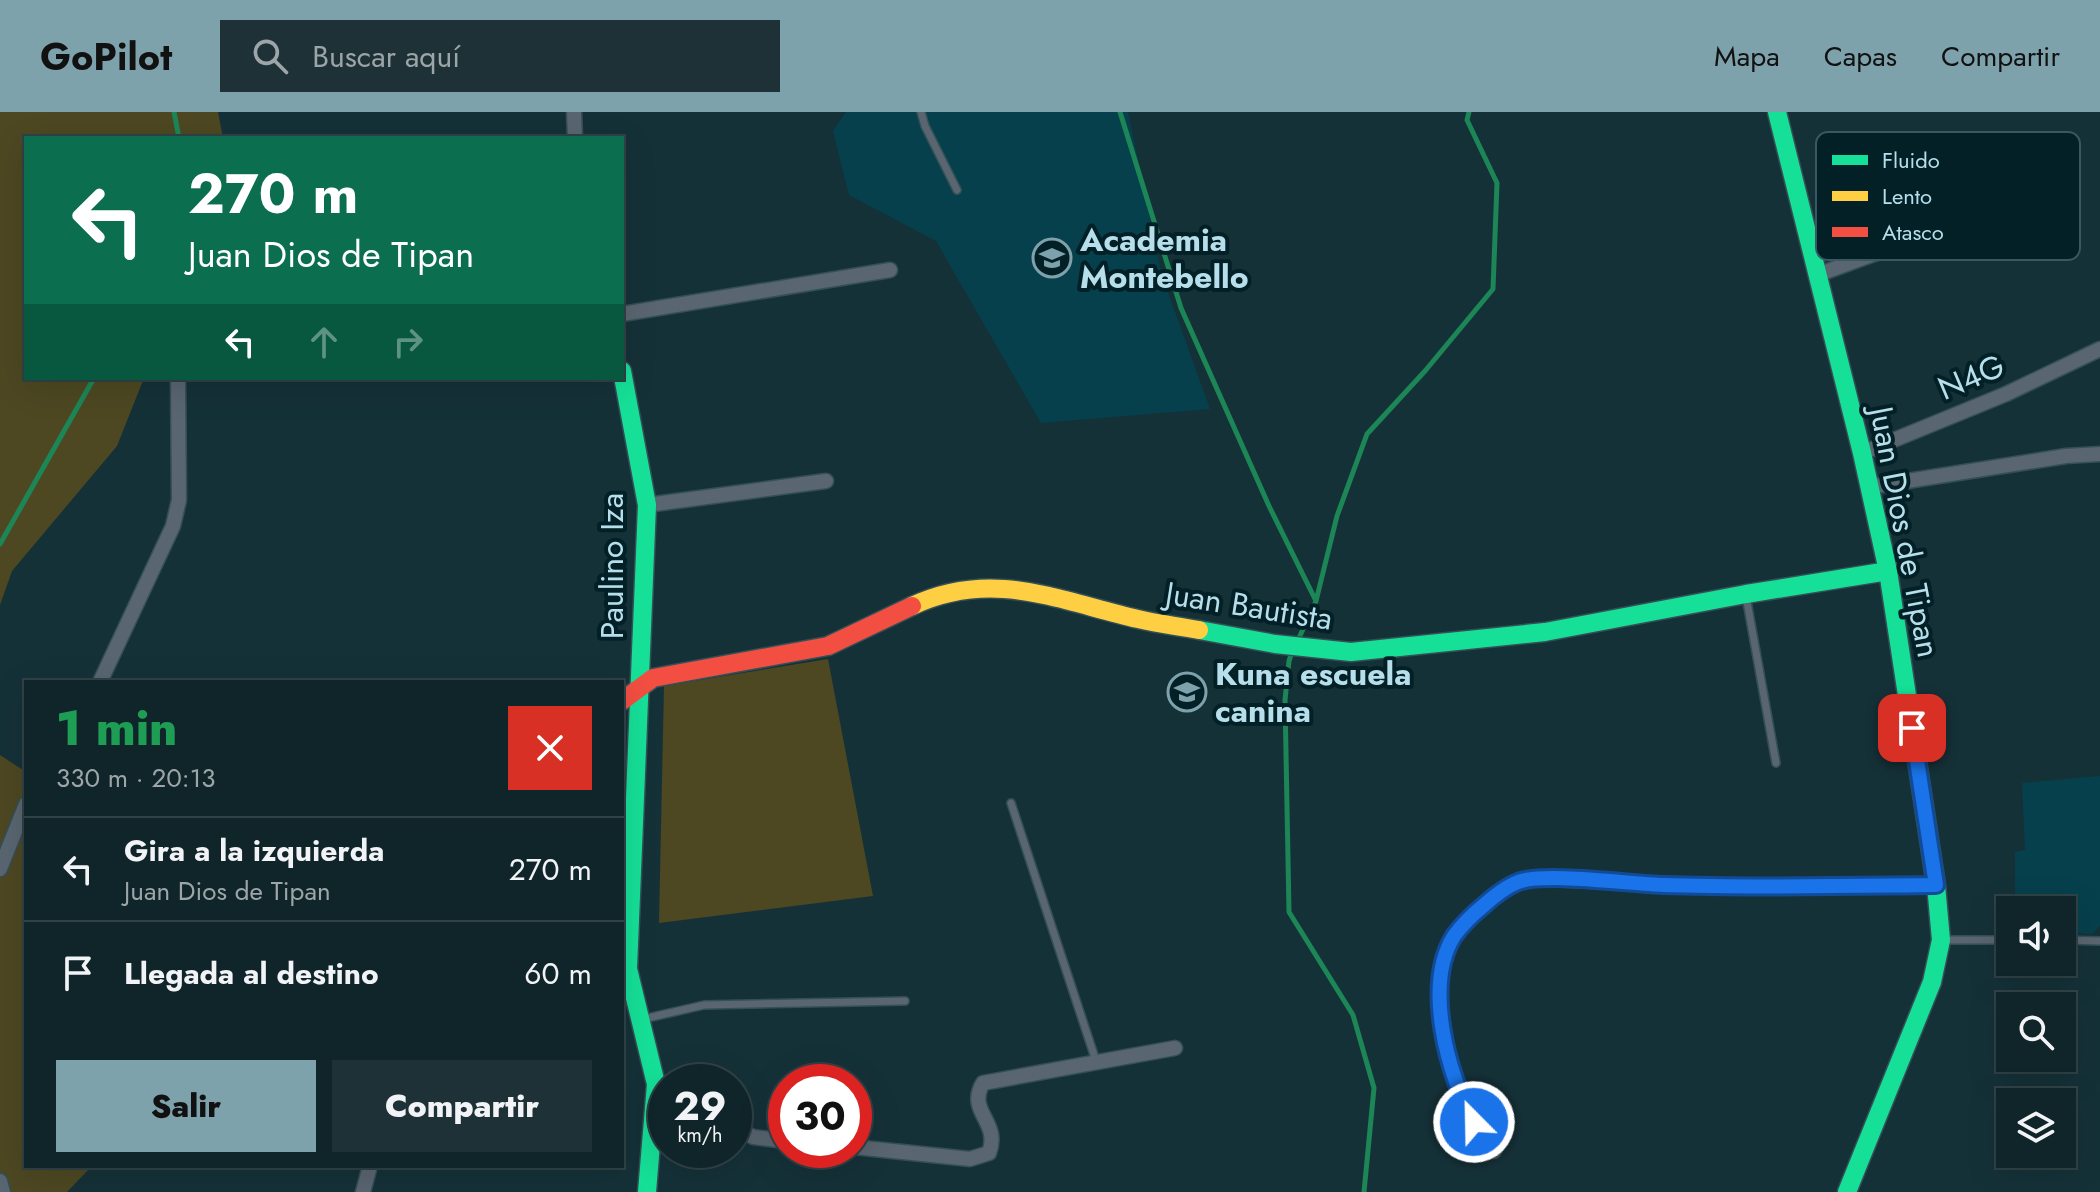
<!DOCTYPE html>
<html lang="es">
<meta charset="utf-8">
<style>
body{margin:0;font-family:Jost,sans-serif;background:#1e3136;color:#f1f3f6;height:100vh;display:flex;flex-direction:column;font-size:30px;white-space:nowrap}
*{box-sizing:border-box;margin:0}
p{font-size:26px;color:#9ca5a8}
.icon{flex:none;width:44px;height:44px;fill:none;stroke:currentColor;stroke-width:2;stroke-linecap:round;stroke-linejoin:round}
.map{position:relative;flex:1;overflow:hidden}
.panel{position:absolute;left:24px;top:568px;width:600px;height:488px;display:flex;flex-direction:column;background:#10252a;border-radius:0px;box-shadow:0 8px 32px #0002,0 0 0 2px #304247}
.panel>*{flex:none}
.top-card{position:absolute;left:24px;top:24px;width:600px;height:244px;border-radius:0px;box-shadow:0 8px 32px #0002,0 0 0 2px #304247;background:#0b6e4f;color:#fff;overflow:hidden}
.fabs{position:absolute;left:1996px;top:784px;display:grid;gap:16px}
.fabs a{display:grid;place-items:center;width:80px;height:80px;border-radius:0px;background:#10252a;box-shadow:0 8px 32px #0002,0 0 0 2px #304247;font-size:40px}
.speed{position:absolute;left:648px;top:952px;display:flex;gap:16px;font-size:40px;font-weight:700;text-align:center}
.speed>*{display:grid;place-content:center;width:104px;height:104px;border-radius:50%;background:#10252a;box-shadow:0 8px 32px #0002,0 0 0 2px #304247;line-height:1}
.speed small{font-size:20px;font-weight:400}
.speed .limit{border:12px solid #d22;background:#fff;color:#111}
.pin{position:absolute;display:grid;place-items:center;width:68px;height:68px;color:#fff;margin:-34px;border-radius:16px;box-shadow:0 4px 12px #0006}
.me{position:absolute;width:88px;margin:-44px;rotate:337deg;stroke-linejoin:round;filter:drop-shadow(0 0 6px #0008)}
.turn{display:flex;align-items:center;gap:28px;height:168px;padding:0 32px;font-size:36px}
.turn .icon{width:104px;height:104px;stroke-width:2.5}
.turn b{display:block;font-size:56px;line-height:68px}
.lanes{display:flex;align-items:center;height:76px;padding:0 32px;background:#0003;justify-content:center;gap:40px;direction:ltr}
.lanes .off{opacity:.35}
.round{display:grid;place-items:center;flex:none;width:84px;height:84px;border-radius:0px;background:#1e3136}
.head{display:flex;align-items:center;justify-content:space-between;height:136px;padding:0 32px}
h1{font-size:48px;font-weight:800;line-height:60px;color:#1e9e55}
.cta{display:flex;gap:16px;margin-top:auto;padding:16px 32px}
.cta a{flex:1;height:92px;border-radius:0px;background:#7ea2ac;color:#111;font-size:32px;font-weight:800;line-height:92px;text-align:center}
.cta a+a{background:#1e3136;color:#f1f3f6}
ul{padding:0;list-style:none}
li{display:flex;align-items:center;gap:24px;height:104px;padding:0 32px;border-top:2px solid #304247}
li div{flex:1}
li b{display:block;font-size:30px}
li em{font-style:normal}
header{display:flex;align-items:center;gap:48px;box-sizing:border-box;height:112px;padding:0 40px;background:#7ea2ac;color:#111}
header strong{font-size:38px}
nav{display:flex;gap:44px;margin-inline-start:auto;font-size:28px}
.search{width:560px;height:72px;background:#1e3136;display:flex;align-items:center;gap:20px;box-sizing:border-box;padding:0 28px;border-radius:0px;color:#9ca5a8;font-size:30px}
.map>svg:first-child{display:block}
.built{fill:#06404c}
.green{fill:#4d4822}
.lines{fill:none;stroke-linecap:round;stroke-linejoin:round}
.stream{stroke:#1c8657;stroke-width:5}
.lane-casing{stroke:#344f56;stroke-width:10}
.street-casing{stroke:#344f56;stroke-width:17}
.fast-casing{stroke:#344f56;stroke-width:21}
.slow-casing{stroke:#344f56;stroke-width:21}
.jam-casing{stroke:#344f56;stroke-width:21}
.lane{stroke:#596570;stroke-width:7}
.street{stroke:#596570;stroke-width:14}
.fast{stroke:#16e098;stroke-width:18}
.slow{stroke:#ffcf43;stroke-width:18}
.jam{stroke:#f24e42;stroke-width:18}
.route-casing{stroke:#114b97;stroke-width:20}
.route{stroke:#1a73e8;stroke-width:14}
.labels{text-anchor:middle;stroke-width:8;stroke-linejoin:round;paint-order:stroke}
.poi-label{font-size:32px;font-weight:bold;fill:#b6dfeb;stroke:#032027;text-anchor:start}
.street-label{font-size:32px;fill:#b6dfeb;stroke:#032027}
.key{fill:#032027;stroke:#395962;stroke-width:2}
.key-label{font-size:22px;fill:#b6dfeb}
</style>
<header>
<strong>GoPilot</strong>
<div class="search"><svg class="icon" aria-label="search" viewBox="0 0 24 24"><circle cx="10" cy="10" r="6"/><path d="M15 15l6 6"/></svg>Buscar aquí</div>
<nav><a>Mapa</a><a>Capas</a><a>Compartir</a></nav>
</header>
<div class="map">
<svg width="2100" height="1080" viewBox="0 0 2100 1080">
<rect width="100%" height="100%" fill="#153138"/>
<path class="built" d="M846 0H1128L1162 164 1210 297 1041 311 936 129 849 83 833 19Z
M2100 664V814L2092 822 2062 821V798H2015V740L2025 738 2022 671Z"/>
<path class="green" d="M0 0H218L223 26H26V266H144L117 334 12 459 0 493Z
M828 547 873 784 659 811 664 574Z
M0 643 26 660V1054H92L67 1080H0Z"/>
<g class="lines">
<path class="stream" d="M174 0 179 26
M1120 0 1181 196 1269 394 1316 489 1298 528
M0 432 94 266
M1316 489 1337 404 1367 322 1425 259 1493 177 1497 71 1467 8 1469 0
M1292 540 1289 549 1285 588 1289 800 1353 903 1374 976 1364 1080"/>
<defs>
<path id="lane" d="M921 0 925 14 957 78
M1746 484 1776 651
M1011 691 1096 949
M1943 828H2010
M2062 828 2100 829
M643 907 704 893 905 889"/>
<path id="street" d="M574 0 575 26
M1817 163 1980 103 2070 74
M622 202 890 158
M1862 341 2006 282 2100 237
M1869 375 2066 344 2100 342
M647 393 826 369
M100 570 173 414 179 388 178 266
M0 757 26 692
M734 1014 753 1025 786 1029
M854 1035 970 1047 989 1041C1001 1009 966 1000 983 971L1175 936
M1494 1039 1463 990 1447 938 1440 895 1441 855 1453 826 1468 807 1505 776 1532 766 1696 774 1936 773
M0 1069 3 1080
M363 1080 370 1054"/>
<path id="fast" d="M1777 0 1862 341 1888 459 1936 773 1941 828 1932 870 1847 1080
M622 259 647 393 628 857 656 972 647 1080
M1199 518 1275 532 1351 540 1545 520 1746 482 1888 459"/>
<path id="slow" d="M912 494C993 456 1059 489 1138 507 1158 512 1179 514 1199 518"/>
<path id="jam" d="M622 589 653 566 828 534 912 494"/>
</defs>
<use href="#lane" class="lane-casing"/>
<use href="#street" class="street-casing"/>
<use href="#fast" class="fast-casing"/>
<use href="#slow" class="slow-casing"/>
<use href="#jam" class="jam-casing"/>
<use href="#lane" class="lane"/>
<use href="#street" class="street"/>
<use href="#fast" class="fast"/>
<use href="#slow" class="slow"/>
<use href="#jam" class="jam"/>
</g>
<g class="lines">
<defs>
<path id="route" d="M1474 1010C1448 964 1423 873 1454 824 1462 813 1472 803 1483 794 1493 785 1505 775 1518 770 1542 760 1631 772 1663 773 1753 776 1845 774 1936 773L1912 616"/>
</defs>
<use href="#route" class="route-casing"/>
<use href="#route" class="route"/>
</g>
<defs>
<symbol id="school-ring" viewBox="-11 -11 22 22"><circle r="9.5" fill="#032027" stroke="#7ea2ac" stroke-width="1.5"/><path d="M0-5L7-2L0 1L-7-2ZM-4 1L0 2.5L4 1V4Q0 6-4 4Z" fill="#7ea2ac"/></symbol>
</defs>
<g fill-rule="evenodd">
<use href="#school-ring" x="1030" y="124" width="44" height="44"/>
<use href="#school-ring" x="1165" y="558" width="44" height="44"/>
</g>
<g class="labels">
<g class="poi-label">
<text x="1080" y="139">Academia<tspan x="1080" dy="37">Montebello</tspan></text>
<text x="1215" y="573">Kuna escuela<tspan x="1215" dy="37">canina</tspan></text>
</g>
<g class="street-label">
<text transform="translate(1971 265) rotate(-23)" y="11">N4G</text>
<text transform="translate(1905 420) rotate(79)" y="11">Juan Dios de Tipan</text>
<text transform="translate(612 454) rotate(-90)" y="11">Paulino Iza</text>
<text transform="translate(1249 494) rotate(9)" y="11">Juan Bautista</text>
</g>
</g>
<rect x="1816" y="20" width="264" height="128" rx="12" class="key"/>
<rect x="1832" y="43" width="36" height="10" fill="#16e098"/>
<rect x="1832" y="79" width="36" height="10" fill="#ffcf43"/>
<rect x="1832" y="115" width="36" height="10" fill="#f24e42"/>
<g class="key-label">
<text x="1882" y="56">Fluido</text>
<text x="1882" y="92">Lento</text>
<text x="1882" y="128">Atasco</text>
</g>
</svg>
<div class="fabs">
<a><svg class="icon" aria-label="sound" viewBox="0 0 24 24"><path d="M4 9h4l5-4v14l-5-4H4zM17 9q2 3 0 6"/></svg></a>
<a><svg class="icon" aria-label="search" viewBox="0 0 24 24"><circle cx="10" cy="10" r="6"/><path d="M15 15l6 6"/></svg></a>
<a><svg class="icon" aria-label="layers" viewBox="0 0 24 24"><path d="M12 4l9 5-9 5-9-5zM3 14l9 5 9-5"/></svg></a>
</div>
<div class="speed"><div>29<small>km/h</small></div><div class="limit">30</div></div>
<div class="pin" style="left:1912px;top:616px;background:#d93025"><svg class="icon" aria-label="arrive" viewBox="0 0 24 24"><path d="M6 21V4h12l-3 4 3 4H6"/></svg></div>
<svg class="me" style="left:1474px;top:1010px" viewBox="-20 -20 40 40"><circle r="17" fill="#1a73e8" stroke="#fff" stroke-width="3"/><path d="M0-11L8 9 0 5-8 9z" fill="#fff"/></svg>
<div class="top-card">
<div class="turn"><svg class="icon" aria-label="left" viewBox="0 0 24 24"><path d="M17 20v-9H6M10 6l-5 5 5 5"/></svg><div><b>270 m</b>Juan Dios de Tipan</div></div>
<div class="lanes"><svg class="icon" aria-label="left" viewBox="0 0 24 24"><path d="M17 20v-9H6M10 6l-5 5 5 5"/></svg><svg class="icon off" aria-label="ahead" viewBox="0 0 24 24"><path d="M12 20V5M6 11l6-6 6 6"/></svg><svg class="icon off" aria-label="right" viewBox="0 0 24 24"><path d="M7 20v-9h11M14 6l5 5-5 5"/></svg></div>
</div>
<section class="panel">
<div class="head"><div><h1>1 min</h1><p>330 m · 20:13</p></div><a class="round" style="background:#d93025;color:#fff"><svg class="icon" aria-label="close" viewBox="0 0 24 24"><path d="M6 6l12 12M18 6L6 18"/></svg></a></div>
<ul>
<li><svg class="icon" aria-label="left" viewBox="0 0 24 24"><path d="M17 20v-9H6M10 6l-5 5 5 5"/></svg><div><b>Gira a la izquierda</b><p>Juan Dios de Tipan</p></div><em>270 m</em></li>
<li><svg class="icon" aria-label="arrive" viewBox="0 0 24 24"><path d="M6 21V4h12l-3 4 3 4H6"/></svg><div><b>Llegada al destino</b></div><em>60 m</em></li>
</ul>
<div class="cta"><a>Salir</a><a>Compartir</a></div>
</section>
</div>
